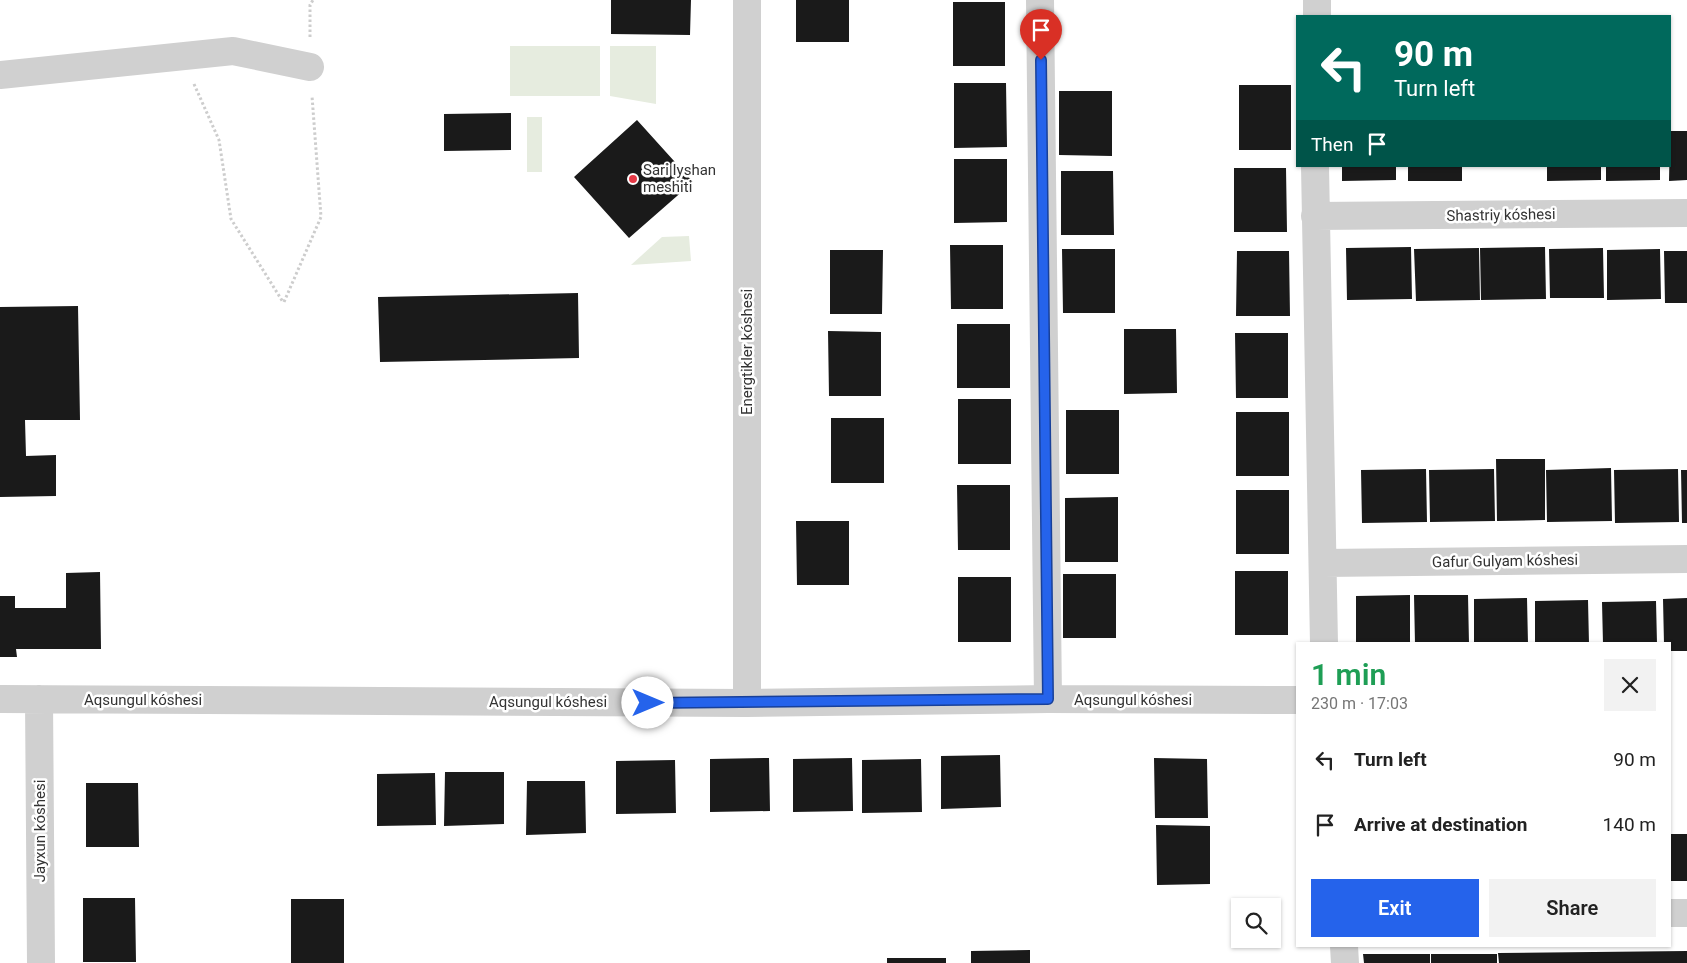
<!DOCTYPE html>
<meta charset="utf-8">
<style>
body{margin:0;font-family:Roboto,sans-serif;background:#f2f2f2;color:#222;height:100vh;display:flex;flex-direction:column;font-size:19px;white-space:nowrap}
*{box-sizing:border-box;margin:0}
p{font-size:16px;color:#767676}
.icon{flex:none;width:28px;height:28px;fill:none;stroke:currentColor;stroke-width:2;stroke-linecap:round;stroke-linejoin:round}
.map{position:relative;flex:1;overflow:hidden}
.drawer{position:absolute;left:1296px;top:642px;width:375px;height:305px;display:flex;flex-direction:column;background:#fff;border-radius:0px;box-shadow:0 1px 4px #0004}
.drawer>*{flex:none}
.banner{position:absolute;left:1296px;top:15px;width:375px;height:152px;border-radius:0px;box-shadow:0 1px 4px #0004;background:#00695c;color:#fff;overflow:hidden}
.tools{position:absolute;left:1231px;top:898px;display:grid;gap:10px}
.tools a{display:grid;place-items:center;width:50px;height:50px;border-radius:0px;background:#fff;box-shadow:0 1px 4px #0004;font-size:25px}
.pin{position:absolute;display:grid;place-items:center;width:42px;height:42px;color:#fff;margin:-51px -21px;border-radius:50% 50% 50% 0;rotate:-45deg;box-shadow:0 0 5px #0007}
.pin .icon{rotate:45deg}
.me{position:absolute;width:55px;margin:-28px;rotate:90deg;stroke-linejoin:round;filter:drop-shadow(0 0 4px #0008)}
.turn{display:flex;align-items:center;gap:18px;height:105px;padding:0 15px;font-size:22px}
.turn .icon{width:65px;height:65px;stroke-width:2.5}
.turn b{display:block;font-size:35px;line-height:42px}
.then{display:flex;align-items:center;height:48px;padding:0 15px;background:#0003;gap:10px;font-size:19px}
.round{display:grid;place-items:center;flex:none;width:52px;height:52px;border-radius:0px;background:#f2f2f2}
.headline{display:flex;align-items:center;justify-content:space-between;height:85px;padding:0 15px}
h1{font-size:30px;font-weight:600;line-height:38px;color:#1e9e55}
.primary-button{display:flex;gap:10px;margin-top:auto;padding:10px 15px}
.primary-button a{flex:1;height:58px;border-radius:0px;background:#2563eb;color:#fff;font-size:20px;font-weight:600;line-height:58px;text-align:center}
.primary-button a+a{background:#f2f2f2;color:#222}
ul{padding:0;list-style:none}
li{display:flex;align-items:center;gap:15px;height:65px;padding:0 15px}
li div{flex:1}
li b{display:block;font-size:19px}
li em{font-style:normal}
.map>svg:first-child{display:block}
.green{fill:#e6ecdf}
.building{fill:#1a1a1a}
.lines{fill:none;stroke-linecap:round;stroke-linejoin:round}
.path{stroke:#cdcdcd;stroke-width:3;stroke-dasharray:2.5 2.5;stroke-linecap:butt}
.minor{stroke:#d0d0d0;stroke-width:28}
.route-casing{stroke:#184099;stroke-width:12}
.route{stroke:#2563eb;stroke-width:9}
.poi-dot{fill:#e63946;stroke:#fff;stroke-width:2}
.labels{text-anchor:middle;stroke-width:5;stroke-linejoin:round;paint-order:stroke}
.poi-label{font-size:15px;fill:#333;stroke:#fff;text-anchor:start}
.street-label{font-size:15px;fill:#333;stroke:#fff}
</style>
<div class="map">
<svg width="1687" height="963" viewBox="0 0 1687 963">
<rect width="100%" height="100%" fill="#fff"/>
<path class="green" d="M510 46H600V96H510Z
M610 46H656V104L610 96Z
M527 117H542V172H527Z
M689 236 691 261 631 265 662 237Z"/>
<path class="building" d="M611 0H691L690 35 611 34Z
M796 0H849V42H796Z
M953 2H1005V66H953Z
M954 83H1006L1007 147 954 148Z
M1239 85H1291V150H1239Z
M1059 91H1112V156L1059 155Z
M511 113V150L444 151V114Z
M637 120 693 182 629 238 574 177Z
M1670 131H1687V180L1669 181Z
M954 159H1007V222L954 223Z
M1342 166H1396V180L1342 181Z
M1408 166H1462V181H1408Z
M1547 166H1601V180L1547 181Z
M1606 166H1660V180L1606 181Z
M1234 168H1286L1287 232H1234Z
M1061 171H1113L1114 235H1061Z
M950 245H1003V309H951Z
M1411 247 1412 299 1347 300 1346 248Z
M1545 247 1546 299 1481 300 1480 248Z
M1479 248 1480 300 1416 301 1414 249Z
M1603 248 1604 298H1550L1549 249Z
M1062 249H1115V313H1063Z
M1660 249 1661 299 1607 300V250Z
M830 250H883L882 314H830Z
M1237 251H1289L1290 316H1236Z
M1664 251H1687V303H1665Z
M578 293 579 358 380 362 378 297Z
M78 306 80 420H25L26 456 56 455V496L0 497V307Z
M957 324H1010V388H957Z
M1124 329H1176L1177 393 1124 394Z
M828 331 881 332V396H829Z
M1235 333H1288V398H1236Z
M958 399H1011V464H958Z
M1066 410H1119V474H1066Z
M1236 412H1289V476H1236Z
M831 418H884V483H831Z
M1496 459H1545V520L1497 521Z
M1611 468 1612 521 1547 522 1546 470Z
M1426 469 1427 522 1362 523 1361 470Z
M1494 469 1495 521 1430 522 1429 470Z
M1678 469 1679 522 1615 523 1614 470Z
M1681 470H1687V523H1682Z
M957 485H1010V550H958Z
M1236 490H1289V554H1236Z
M1118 497V562H1065V498Z
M796 521H849V585H797Z
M1235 571H1288V635H1235Z
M100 572 101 649H16L17 657H0V596H15V608H66V573Z
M1063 574H1116V638H1063Z
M958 577H1011V642H958Z
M1410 595V644H1356V596Z
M1414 595H1468L1469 644H1415Z
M1527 598 1528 644H1474V599Z
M1687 598V651H1670V644H1664L1663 599Z
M1588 600 1589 644H1535V601Z
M1656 601 1657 644H1603L1602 602Z
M1000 755 1001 807 941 809V756Z
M769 758 770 811 710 812V759Z
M852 758 853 811 793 812V759Z
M1154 758 1207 759 1208 818H1155Z
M921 759 922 812 862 813V760Z
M675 760 676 813 616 814V761Z
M445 772H504V824L444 826Z
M435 773 436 825 377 826V774Z
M527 781H585L586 833 526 835Z
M86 783H138L139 847H86Z
M1156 825 1210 826V884L1157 885Z
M1670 834H1687V881H1670Z
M83 898H135L136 962H83Z
M291 899H344V963H291Z
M1030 950V963H971V951Z
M1687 951V963H1499L1498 953Z
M1363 954H1430V963H1364Z
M1431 954H1497V963H1431Z
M887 958H946V963H887Z"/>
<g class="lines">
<path class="path" d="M310 37V5L313 0
M194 84 219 140 231 219 283 302
M284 302 321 217 312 96"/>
<path class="minor" d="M747 0V703
M1040 0 1048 699
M1317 16V0
M0 75 233 51 310 67
M1315 166 1324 644
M1315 216 1687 213
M1324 563 1687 559
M0 699 747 703 1048 699 1298 700
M39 699 41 963
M1670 913H1687
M1344 946 1345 963"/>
</g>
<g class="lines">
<defs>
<path id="route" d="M648 703 1048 699 1041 60"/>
</defs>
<use href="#route" class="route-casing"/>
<use href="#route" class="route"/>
</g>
<circle class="poi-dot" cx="633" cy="179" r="5"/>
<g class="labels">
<g class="poi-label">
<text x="643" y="175">Sari Iyshan<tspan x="643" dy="17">meshiti</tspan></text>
</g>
<g class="street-label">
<text transform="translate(1501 215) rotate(-1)" y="5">Shastriy kóshesi</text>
<text transform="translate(747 352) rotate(-90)" y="5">Energtikler kóshesi</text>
<text transform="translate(1505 561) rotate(-1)" y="5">Gafur Gulyam kóshesi</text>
<text x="143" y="705">Aqsungul kóshesi</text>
<text x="1133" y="705">Aqsungul kóshesi</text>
<text x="548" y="707">Aqsungul kóshesi</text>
<text transform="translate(40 831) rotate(-90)" y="5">Jayxun kóshesi</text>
</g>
</g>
</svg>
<div class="tools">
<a><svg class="icon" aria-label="search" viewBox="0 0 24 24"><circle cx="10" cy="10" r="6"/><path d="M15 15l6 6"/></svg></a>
</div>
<div class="pin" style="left:1041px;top:60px;background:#d93025"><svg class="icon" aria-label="arrive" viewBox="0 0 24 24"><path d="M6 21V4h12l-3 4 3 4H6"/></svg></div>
<svg class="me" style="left:648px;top:703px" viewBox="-20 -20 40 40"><circle r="19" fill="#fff"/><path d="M0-13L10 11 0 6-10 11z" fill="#2563eb"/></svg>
<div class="banner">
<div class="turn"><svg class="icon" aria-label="left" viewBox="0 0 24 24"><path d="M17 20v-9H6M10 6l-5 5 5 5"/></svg><div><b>90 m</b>Turn left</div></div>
<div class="then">Then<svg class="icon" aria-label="arrive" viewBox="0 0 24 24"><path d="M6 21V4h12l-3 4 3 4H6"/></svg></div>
</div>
<section class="drawer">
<div class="headline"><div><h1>1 min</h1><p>230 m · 17:03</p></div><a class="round"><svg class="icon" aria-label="close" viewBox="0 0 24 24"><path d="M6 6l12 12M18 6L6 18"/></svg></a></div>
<ul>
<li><svg class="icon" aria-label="left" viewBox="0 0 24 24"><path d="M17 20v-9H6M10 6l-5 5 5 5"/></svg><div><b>Turn left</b></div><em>90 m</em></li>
<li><svg class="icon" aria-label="arrive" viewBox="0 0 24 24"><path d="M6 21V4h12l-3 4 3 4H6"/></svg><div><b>Arrive at destination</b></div><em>140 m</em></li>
</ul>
<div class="primary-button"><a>Exit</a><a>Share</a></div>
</section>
</div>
